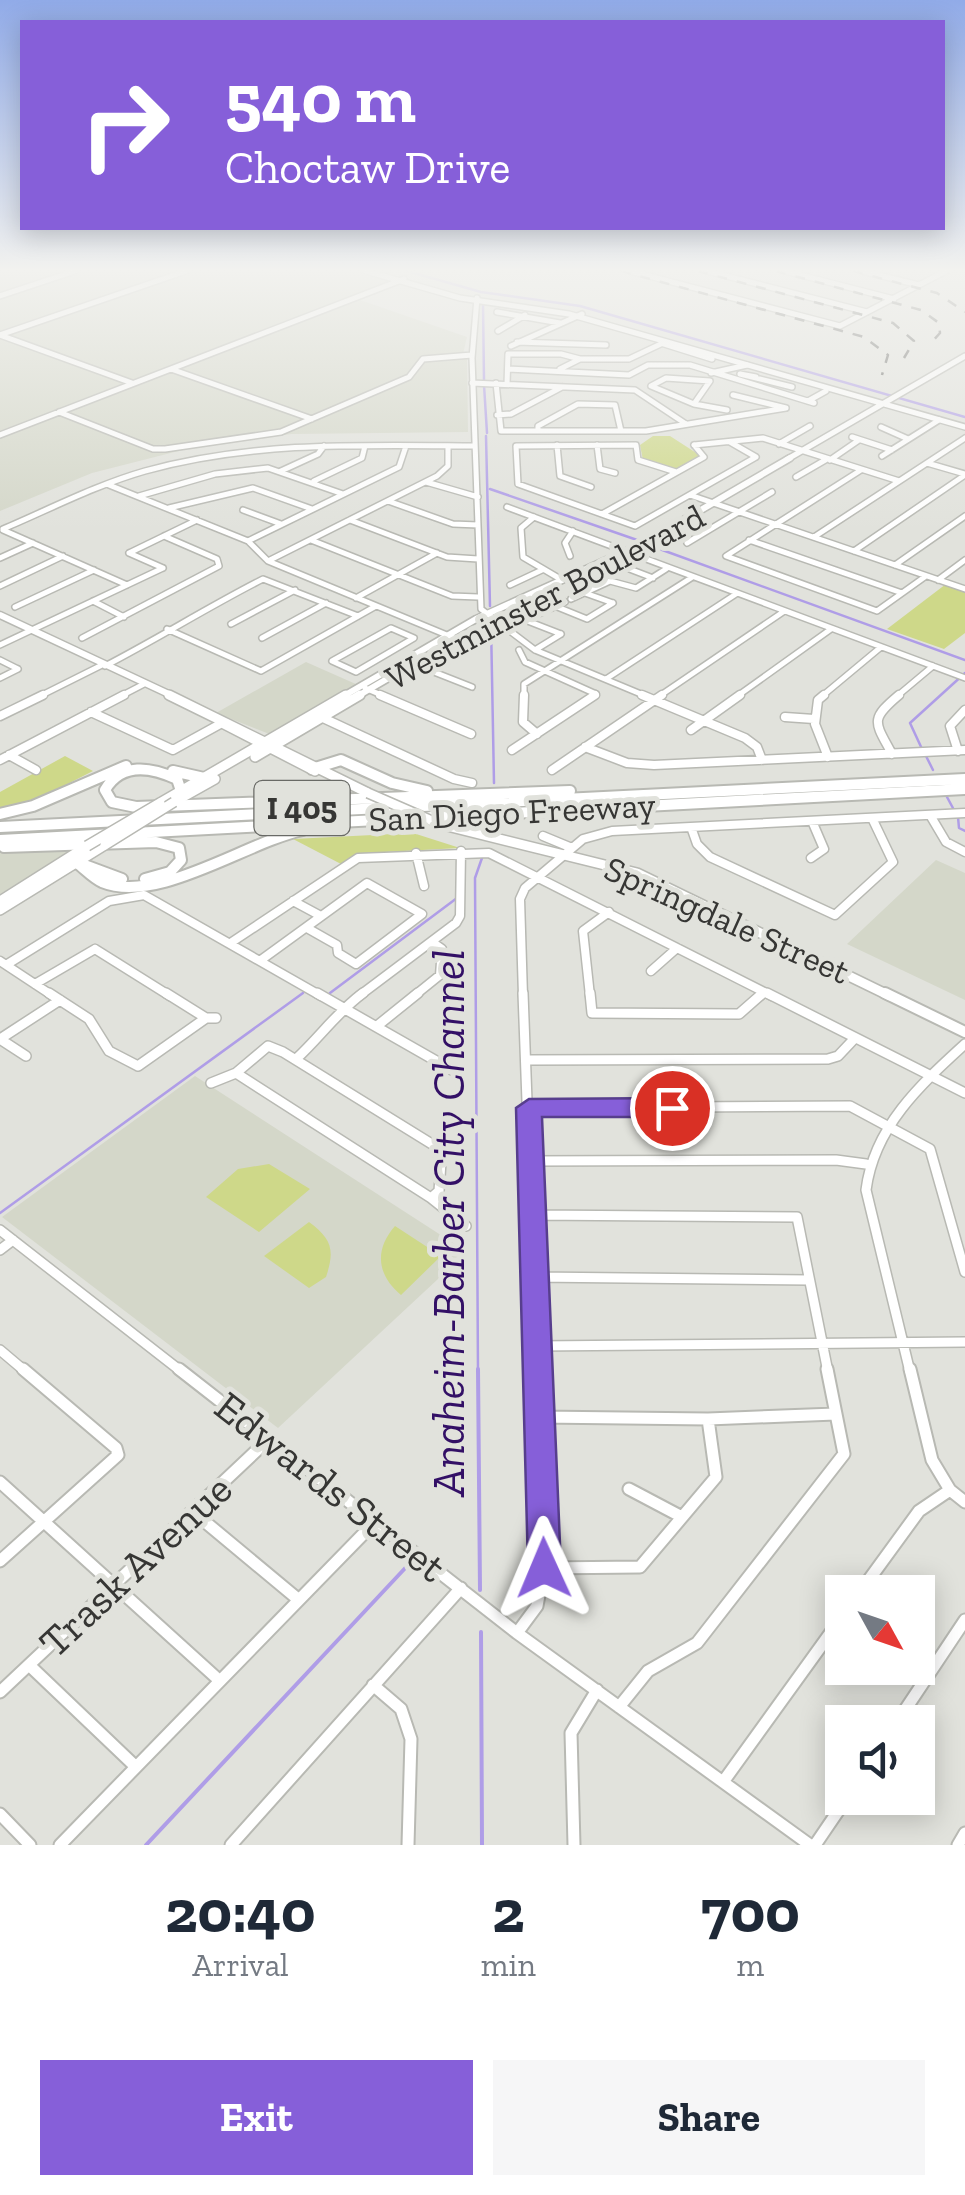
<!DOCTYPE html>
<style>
body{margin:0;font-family:"Zilla Slab",serif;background:#f6f6f7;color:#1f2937;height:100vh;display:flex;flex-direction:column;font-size:38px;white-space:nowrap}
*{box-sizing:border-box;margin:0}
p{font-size:32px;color:#747a83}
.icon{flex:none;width:55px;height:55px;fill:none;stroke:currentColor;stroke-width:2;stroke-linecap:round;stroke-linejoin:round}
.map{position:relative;height:1845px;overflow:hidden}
.panel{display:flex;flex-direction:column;background:#fff;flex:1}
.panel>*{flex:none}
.banner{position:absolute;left:20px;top:20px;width:925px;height:210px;border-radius:0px;box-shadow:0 5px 25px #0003;background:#865fd9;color:#fff;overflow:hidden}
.needle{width:65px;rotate:130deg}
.buttons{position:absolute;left:825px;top:1575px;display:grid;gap:20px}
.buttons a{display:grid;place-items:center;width:110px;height:110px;border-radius:0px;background:#fff;box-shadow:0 5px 25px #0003;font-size:50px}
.pin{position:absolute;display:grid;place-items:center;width:85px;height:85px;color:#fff;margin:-42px;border:5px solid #fff;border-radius:50%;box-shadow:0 2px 10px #0007}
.me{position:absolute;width:110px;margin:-55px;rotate:359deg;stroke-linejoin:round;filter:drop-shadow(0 0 8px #0008)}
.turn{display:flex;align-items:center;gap:35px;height:210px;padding:0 40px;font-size:45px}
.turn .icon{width:130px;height:130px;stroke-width:2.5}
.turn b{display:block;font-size:70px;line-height:85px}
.eta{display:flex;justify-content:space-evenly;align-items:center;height:170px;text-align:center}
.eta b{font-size:60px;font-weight:700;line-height:70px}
.button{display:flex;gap:20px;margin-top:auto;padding:20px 40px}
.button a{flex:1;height:115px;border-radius:0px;background:#865fd9;color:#fff;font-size:40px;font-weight:700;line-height:115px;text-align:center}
.button a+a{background:#f6f6f7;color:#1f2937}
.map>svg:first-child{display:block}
.built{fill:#d4d7c9}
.green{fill:#ced889}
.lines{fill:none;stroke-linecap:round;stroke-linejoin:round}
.stream-far1{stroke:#af9de7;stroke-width:2.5}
.stream{stroke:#af9de7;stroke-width:4}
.minor-far3-casing{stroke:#b8b9b3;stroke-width:8}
.minor-far2-casing{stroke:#b8b9b3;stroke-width:11}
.minor-far1-casing{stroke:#b8b9b3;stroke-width:12}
.minor-casing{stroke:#b8b9b3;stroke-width:15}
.major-far3-casing{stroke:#b8b9b3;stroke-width:8}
.major-far2-casing{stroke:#b8b9b3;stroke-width:9}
.major-far1-casing{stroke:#b8b9b3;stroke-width:12}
.major-casing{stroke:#b8b9b3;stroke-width:14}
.highway-casing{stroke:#b8b9b3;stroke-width:14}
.minor-far3{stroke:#fff;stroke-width:5}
.minor-far2{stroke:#fff;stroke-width:8}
.minor-far1{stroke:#fff;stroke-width:9}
.minor{stroke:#fff;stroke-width:11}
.major-far3{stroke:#fff;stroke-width:5}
.major-far2{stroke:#fff;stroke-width:6}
.major-far1{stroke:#fff;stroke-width:9}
.major{stroke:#fff;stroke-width:10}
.highway{stroke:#fff;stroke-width:10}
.rail{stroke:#656663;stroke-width:2.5;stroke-dasharray:10 10;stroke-linecap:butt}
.major-bridge-casing{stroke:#b8b9b3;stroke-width:12;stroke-linecap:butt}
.major-bridge{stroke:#fff;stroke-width:9}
.route{fill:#865fd9;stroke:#573e8d;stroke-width:2.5}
.labels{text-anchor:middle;stroke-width:10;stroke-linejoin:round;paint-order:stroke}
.shield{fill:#e1e2dc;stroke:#696a66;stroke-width:2.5}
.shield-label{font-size:32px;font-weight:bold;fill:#363634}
.street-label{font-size:35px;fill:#363634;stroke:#e1e2dc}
.near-street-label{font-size:42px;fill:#363634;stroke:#e1e2dc}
.near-water-label{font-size:45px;font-style:italic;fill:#331066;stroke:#e1e2dc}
</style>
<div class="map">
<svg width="965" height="1845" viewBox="0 0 965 1845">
<rect width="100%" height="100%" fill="#e1e2dc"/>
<path class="built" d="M0 271H359L400 283 360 300 467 337 463 354 467 359 468 432 292 434 206 444 92 473 0 511Z
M306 662 358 685 272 735 216 713Z
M78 848 0 894V851Z
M936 860 965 873V1000L847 944Z
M195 1076 467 1252 278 1428 2 1217Z"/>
<path class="green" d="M653 436H670L701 456 675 470 643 460 640 445Z
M946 584 965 590V633L944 649 887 629Z
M65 756 93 771 42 797 0 810V792Z
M413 833 460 848 366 853 341 864 293 839Z
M269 1164 310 1189 259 1232 206 1197 238 1169Z
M309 1222C332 1239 335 1250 326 1277L309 1288 264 1256Z
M395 1226 441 1256 401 1295C377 1275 374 1250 395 1226Z"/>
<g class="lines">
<path class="stream-far1" d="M407 271 481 292 580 306 965 417
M483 304 484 380
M484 385 487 433
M486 436 490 606
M490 489 640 541
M654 547 965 660
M491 624 494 783
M922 749 910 723 965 673
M926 756 933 770
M947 797 954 810
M958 817 959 828 965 831
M494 828 495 824
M330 993 457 898
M0 1213 303 993
M478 1372 475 878 482 858"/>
<path class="stream" d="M478 1369 480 1590
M481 1632 482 1845
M146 1845 409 1564"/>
<defs>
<path id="minor-far3" d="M630 271 840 326 946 271
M707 271 867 312
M785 271 894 299
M862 271 919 285
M0 296 75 271
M477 298 472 358 481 609 535 650 648 697
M497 312 560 323
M498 331 525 315
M0 335 132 383
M517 342 606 345
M661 343 712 359
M511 346 582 314
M171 369 312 419
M508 369 629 375 648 365H690L814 403
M560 369 580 359H629L665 342
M711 373 747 365
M756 377 740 374 792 387
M666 378 710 381 694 404 651 386Z
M472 383 635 390 686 424
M496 383 501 431H646L786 408
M507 384 508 354H561L580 359
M733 395 786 408
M808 401 826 391
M694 404 727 410
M59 412 153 449H165L281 432 409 377 423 359 472 355
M497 415 511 414 562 387
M881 427 908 439
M538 431V426L578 404 615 405 621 431
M0 435 404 279
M852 437 892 450
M730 442 756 457
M779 444 810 426
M557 445 560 476 591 487
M597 445 600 469 615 473
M694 445 763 438 899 481
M882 456 939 420
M830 460 859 440
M927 463 965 474
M861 470 726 556 877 611 926 576
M281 471 318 454 324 446
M676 472 638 460 636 445 516 446 518 484 635 526 756 457
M796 477 827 459
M314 481 362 458 365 446
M426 482 478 497
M109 485 248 541 268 561 454 638
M690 495 965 589
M139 496 215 474 268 468 343 494
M388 501 453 524 478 525
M507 507 965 678
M169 508 253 488 312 509
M243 510 281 524
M602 514 704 457 694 445
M534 517 521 528 523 557 562 580
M350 520 447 557 478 559
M3 529C50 509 96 485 145 471 252 441 364 445 474 446
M3 530 127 585
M814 537 965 438
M311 540 452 596 478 597
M749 540 902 593
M248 541 399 467 406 446
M687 543 772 492
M854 551 965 475
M129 553 197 520
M129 553 163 568
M570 556 565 543 573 531
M0 558 33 543
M268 561 437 476 448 466V446
M619 565 653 578
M895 565 965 516
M938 580 965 560
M510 585 542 570
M0 586 63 556
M585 593 613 603
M356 598 437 553
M571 599 610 581 636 588 666 569
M93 601 124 617
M555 606 587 619 613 603
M15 607 94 570
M525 620 565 602
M525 620 561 634
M231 624 295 590
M391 628 414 638 356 672 332 661Z
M167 629 261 671 376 606
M82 638 219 566 217 559 164 536
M262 638 326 603
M0 645 163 568
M519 650 525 662 596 694 591 697
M535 650 561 634
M0 660 18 669
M406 661 472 687
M105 666C159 638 208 607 263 579L358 616
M0 678 18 669
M606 679 736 594
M365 688 386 697
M38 697 102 665
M119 697 144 684
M524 697V684L691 578
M658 697 783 612
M736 697 831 629
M821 697 881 647
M896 697 933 666"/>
<path id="minor-far2" d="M380 695 471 734
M524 695 523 722 537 734
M642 695 745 738 757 747 762 760
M824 695 818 700 815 724 828 757
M91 712 173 750 222 723
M0 716 43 695
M321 717 454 779 472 783
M785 717 814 719
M691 730 740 695
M585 747 627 763 654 765 965 750
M512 750 595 695
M958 751 950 726 965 710
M892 754C875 722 869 720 899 695
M9 755 36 770
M0 760 124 695
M552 770 662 695
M930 815 946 842 965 852
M691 827 697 844 710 857 835 915 893 862 872 818
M543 836 572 848
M416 853 424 886
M811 858 824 849 812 821
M293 901 319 915
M232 942 358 858 489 853 772 996
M95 949 170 996
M261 960 367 883 422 914 356 964 338 953 337 945 307 928
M0 961 53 996
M6 965 109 901 144 895 321 996
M651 971 677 948
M35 984 95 949
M359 996 456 923 460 916 461 851
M414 996 440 975 442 949 432 942
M523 996 520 899 525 888 583 839 612 831 965 813
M590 996 583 931 609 912
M760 996 764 992"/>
<path id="minor-far1" d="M49 993 89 1019 109 1051 138 1066
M166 993 206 1018
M317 993 452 1070
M523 993 537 1372
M590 993 592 1013 739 1014 763 993
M767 993 965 1093
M377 1026 418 993
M0 1039 60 1000
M0 1039 26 1056
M296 1059C320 1037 336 1013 363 993
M528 1060 828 1059 838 1056 855 1038
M138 1066 206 1018H216
M236 1073 431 1198 466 1226
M211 1083 236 1073 268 1046 283 1052 435 1146 441 1162 439 1191 431 1198
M529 1108 850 1106 930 1149 965 1272
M529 1161 836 1160 866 1164
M532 1215 797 1217 828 1372
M0 1230 182 1372
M0 1250 13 1240
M535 1277 809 1280
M537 1346 965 1342
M0 1350 26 1372
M910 1372 866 1190C874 1127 920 1085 965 1044"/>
<path id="minor" d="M179 1369 517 1633 810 1845
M541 1417 708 1419 835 1414
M0 1482 220 1681
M629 1489 682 1517
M950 1490 965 1502
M192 1511 299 1600
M0 1561 118 1455 116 1448 23 1369
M544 1568 640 1567 716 1477 708 1419
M860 1592 919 1511 950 1490 932 1460 910 1369
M517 1633 537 1606 544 1568 537 1369
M29 1665 136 1767
M373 1685 401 1709 411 1739 408 1845
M0 1692 270 1438
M619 1707 648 1671 697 1643 844 1454 827 1369
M897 1722 965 1620
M723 1782 842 1617
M0 1814 30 1845
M60 1845 376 1521
M231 1845 461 1588
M574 1845 571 1733 597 1690
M815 1845 847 1798
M958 1845 965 1833"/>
<path id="major-far3" d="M366 271 460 298 569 314 965 427
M0 335 186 271
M786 460 965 356"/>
<path id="major-far2" d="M0 615 175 697
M342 697 476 619 646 542 790 458
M356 697 392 676"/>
<path id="major-far1" d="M169 695 368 793
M224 724 315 771
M255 757 360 695
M174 802 215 779
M160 803 346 695
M439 824 637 873 890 996
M0 901 87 846
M0 910 105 845"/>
<path id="major" d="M885 993 965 1032"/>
<path id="highway" d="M312 769 341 760 392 783 427 791
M173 771 204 778
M181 791 177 779C151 767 121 762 105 790L112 802 136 807 570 791
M0 814 33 806 126 766
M0 827 965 779
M0 840 965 789
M4 847 156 842 179 848 181 860 170 872 145 879
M77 863C85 869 93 878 102 882 158 905 246 842 303 830
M79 863 122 879"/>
</defs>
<use href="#minor-far3" class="minor-far3-casing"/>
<use href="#minor-far2" class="minor-far2-casing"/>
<use href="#minor-far1" class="minor-far1-casing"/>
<use href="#minor" class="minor-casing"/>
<use href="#major-far3" class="major-far3-casing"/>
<use href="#major-far2" class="major-far2-casing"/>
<use href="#major-far1" class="major-far1-casing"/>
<use href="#major" class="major-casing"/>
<use href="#highway" class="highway-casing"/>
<use href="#minor-far3" class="minor-far3"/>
<use href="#minor-far2" class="minor-far2"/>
<use href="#minor-far1" class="minor-far1"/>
<use href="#minor" class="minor"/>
<use href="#major-far3" class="major-far3"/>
<use href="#major-far2" class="major-far2"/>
<use href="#major-far1" class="major-far1"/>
<use href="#major" class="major"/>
<use href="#highway" class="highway"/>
<path class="rail" d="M621 271 864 337 888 355 882 375
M698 271 893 323 914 341 904 358
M776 271 921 310 939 323 940 333 931 343
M853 271 937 293 965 312"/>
<defs>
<path id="major-bridge" d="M368 793 439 824
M105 845 174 802
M87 846 160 803"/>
</defs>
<use href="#major-bridge" class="major-bridge-casing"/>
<use href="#major-bridge" class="major-bridge"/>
</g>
<linearGradient id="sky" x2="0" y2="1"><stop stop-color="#91abe8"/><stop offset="0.51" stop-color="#f2f2ef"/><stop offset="1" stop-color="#f2f2ef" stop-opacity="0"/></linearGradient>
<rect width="965" height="530" fill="url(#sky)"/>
<path class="route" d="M672 1098 685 1108 672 1117H542L561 1568 556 1578 544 1583 532 1578 528 1568 516 1108 529 1099Z"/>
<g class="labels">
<rect class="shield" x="254.5" y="781" width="95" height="54" rx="8"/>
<g class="shield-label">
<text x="302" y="819">I 405</text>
</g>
<g class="street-label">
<text transform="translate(545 597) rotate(-28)" y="12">Westminster Boulevard</text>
<text transform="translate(512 812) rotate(-3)" y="12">San Diego Freeway</text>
<text transform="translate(727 920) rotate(24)" y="12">Springdale Street</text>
</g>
<g class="near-street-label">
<text transform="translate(331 1486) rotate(38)" y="15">Edwards Street</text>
<text transform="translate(135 1565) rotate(-43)" y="15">Trask Avenue</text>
</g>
<g class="near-water-label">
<text transform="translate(448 1223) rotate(-90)" y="16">Anaheim-Barber City Channel</text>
</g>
</g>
</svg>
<div class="buttons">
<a><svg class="needle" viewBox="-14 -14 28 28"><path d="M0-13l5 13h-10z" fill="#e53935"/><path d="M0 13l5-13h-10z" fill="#747a83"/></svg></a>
<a><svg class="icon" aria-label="sound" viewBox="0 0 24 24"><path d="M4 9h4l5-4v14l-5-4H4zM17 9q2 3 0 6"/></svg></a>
</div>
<div class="pin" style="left:672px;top:1108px;background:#d93025"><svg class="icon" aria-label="arrive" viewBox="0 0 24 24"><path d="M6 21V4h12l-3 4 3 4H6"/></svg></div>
<svg class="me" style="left:544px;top:1568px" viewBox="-20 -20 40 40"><path d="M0-17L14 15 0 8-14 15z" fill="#865fd9" stroke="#fff" stroke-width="4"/></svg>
<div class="banner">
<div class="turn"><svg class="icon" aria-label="right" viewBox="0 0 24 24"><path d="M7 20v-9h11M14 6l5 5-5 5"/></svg><div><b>540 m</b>Choctaw Drive</div></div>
</div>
</div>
<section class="panel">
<div class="eta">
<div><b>20:40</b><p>Arrival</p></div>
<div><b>2</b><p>min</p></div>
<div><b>700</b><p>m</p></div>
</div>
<div class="button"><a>Exit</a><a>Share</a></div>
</section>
